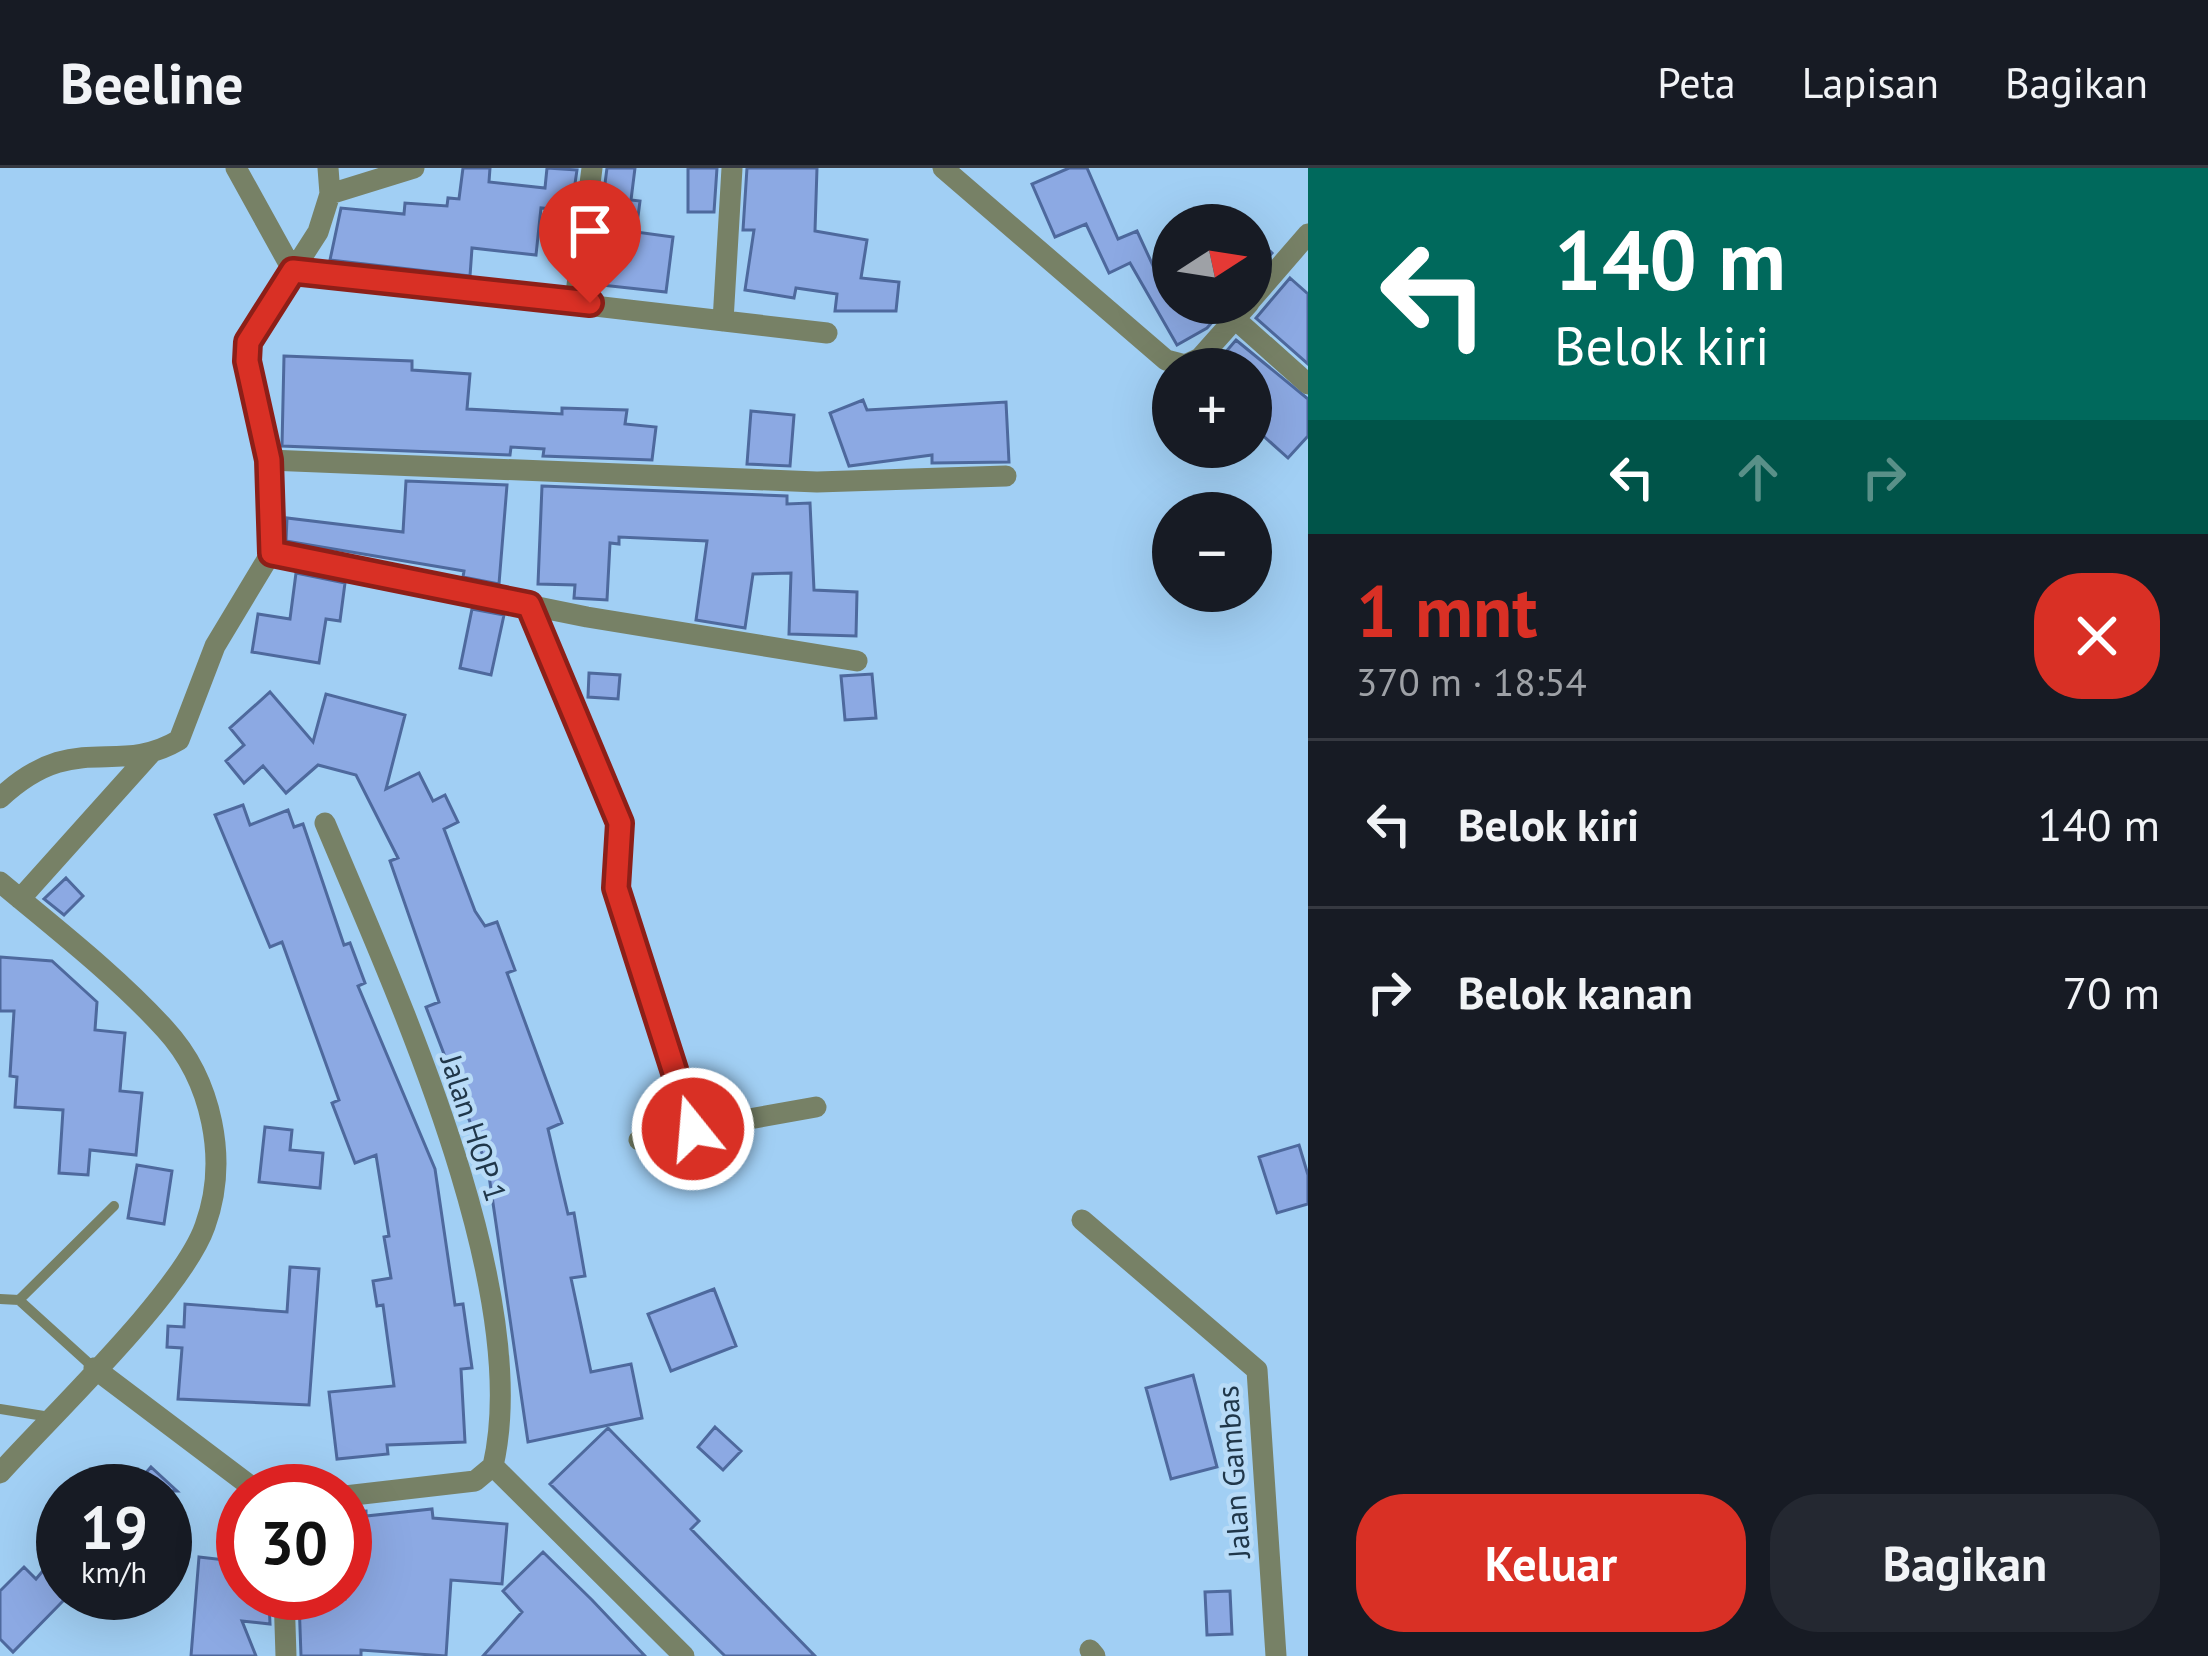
<!DOCTYPE html>
<html lang="id">
<meta charset="utf-8">
<style>
body{margin:0;font-family:"PT Sans",sans-serif;background:#242831;color:#f1f3f6;height:100vh;display:flex;flex-direction:column;font-size:45px;white-space:nowrap}
*{box-sizing:border-box;margin:0}
p{font-size:39px;color:#9ea1a6}
.icon{flex:none;width:66px;height:66px;fill:none;stroke:currentColor;stroke-width:2;stroke-linecap:round;stroke-linejoin:round}
.map{position:relative;flex:1;overflow:hidden}
.side{display:flex;flex-direction:column;background:#171b24;width:900px}
.side>*{flex:none}
.top-card{background:#00695c;color:#fff;overflow:hidden}
.needle{width:78px;rotate:78deg}
.tools{position:absolute;left:1152px;top:36px;display:grid;gap:24px}
.tools a{display:grid;place-items:center;width:120px;height:120px;border-radius:50%;background:#171b24;box-shadow:0 12px 48px #0002;font-size:60px}
.speed{position:absolute;left:36px;top:1296px;display:flex;gap:24px;font-size:60px;font-weight:700;text-align:center}
.speed>*{display:grid;place-content:center;width:156px;height:156px;border-radius:50%;background:#171b24;box-shadow:0 12px 48px #0002;line-height:1}
.speed small{font-size:30px;font-weight:400}
.speed .limit{border:18px solid #d22;background:#fff;color:#111}
.pin{position:absolute;display:grid;place-items:center;width:102px;height:102px;color:#fff;margin:-123px -51px;border-radius:50% 50% 50% 0;rotate:-45deg;box-shadow:0 0 12px #0007}
.pin .icon{rotate:45deg}
.me{position:absolute;width:132px;margin:-66px;rotate:343deg;stroke-linejoin:round;filter:drop-shadow(0 0 9px #0008)}
.turn{display:flex;align-items:center;gap:42px;height:252px;padding:0 48px;font-size:54px}
.turn .icon{width:156px;height:156px;stroke-width:2.5}
.turn b{display:block;font-size:84px;line-height:102px}
.lanes{display:flex;align-items:center;height:114px;padding:0 48px;background:#0003;justify-content:center;gap:60px;direction:ltr}
.lanes .off{opacity:.35}
.round{display:grid;place-items:center;flex:none;width:126px;height:126px;border-radius:48px;background:#242831}
.headline{display:flex;align-items:center;justify-content:space-between;height:204px;padding:0 48px}
h1{font-size:72px;font-weight:800;line-height:90px;color:#d93025}
.cta{display:flex;gap:24px;margin-top:auto;padding:24px 48px}
.cta a{flex:1;height:138px;border-radius:48px;background:#d93025;color:#fff;font-size:48px;font-weight:800;line-height:138px;text-align:center}
.cta a+a{background:#242831;color:#f1f3f6}
ul{padding:0;list-style:none}
li{display:flex;align-items:center;gap:36px;height:168px;padding:0 48px;border-top:3px solid #363941}
li div{flex:1}
li b{display:block;font-size:45px}
li em{font-style:normal}
header{display:flex;align-items:center;gap:72px;box-sizing:border-box;height:168px;padding:0 60px;background:#171b24;border-bottom:3px solid #363941}
header strong{font-size:57px}
nav{display:flex;gap:66px;margin-inline-start:auto;font-size:42px}
main{display:flex;flex:1;min-height:0}
.map>svg:first-child{display:block}
.building{fill:#8ca9e3;stroke:#4e699d;stroke-width:3}
.lines{fill:none;stroke-linecap:round;stroke-linejoin:round}
.lane{stroke:#778166;stroke-width:10}
.street{stroke:#778166;stroke-width:21}
.route-casing{stroke:#8d1f18;stroke-width:30}
.route{stroke:#d93025;stroke-width:21}
.labels{text-anchor:middle;stroke-width:9;stroke-linejoin:round;paint-order:stroke}
.street-label{font-size:30px;fill:#20374a;stroke:#b8dbf7}
</style>
<header>
<strong>Beeline</strong>
<nav><a>Peta</a><a>Lapisan</a><a>Bagikan</a></nav>
</header>
<main>
<div class="map">
<svg width="1308" height="1488" viewBox="0 0 1308 1488">
<rect width="100%" height="100%" fill="#a1cff4"/>
<path class="building" d="M463 0H490L489 14 545 20 547 0 577 2 571 43 541 40 536 87 472 80 470 108 330 92 341 40 404 46 405 35 447 38 448 30 459 31Z
M607 0H635L631 32 640 33 636 64 673 69 666 124 592 116Z
M688 0H717L714 44H688Z
M747 0H817L815 63 867 72 861 110 899 114 896 143H835L837 126 796 120 794 130 745 122 754 62H743Z
M1069 0H1087L1118 71 1137 63 1155 102 1173 91V135H1229L1207 160 1177 177 1130 95 1109 105 1086 56 1055 69 1032 16Z
M1251 65 1272 85 1251 109Z
M1290 110 1308 126V196L1256 150Z
M1236 172 1308 231V268L1288 290 1259 264 1265 258 1251 246V201H1211Z
M284 188 412 193V202L470 206 467 241 562 246V240L627 242 625 256 656 259 652 292 543 288 544 281 511 279 510 287 282 278Z
M863 232 867 242 1006 234 1009 294 932 295V287L849 298 830 245Z
M751 243 794 247 790 298 747 296Z
M406 313 507 317 499 416 463 409 464 403 286 373 287 350 403 364Z
M542 318 787 328V336L810 335 814 422 857 424 856 468 789 466 791 405 753 406 745 460 696 452 707 373 619 369V376L610 375 607 432 574 430 575 417 538 416Z
M296 405 345 415 340 453 326 451 319 495 252 484 258 446 290 451Z
M472 441 504 447 491 507 460 500Z
M589 505 620 507 618 531 588 529Z
M872 506 876 550 845 552 841 508Z
M270 524 313 574 326 526 405 547 386 621 419 605 433 633 445 627 458 654 444 661 475 743 485 758 497 754 515 802 507 805 562 955 548 961 568 1046 574 1045 585 1108 571 1110 591 1204 631 1196 642 1250 528 1274 488 1001 426 839 439 834 390 693 398 690 356 607 318 597 286 625 263 598 244 615 226 593 244 577 230 560Z
M243 637 250 657 288 642 294 659 303 656 344 777 350 775 365 815 358 818 435 1001 455 1137 463 1136 472 1200 461 1201 465 1274 387 1277 388 1286 337 1291 329 1224 394 1218 383 1137 377 1138 373 1113 391 1110 384 1069 389 1068 376 987 355 995 332 935 339 932 282 774 270 779 215 647Z
M66 710 83 728 64 747 44 731Z
M0 789 52 793 97 834 95 862 125 865 120 923 142 925 136 987 90 982 88 1007 59 1005 63 942 15 939 17 909 10 908 14 843H0Z
M265 959 292 962 290 982 323 985 320 1020 259 1014Z
M1299 977 1308 1007V1036L1277 1045 1259 989Z
M137 997 172 1003 164 1056 128 1050Z
M290 1099 319 1101 309 1237 178 1231 182 1180 167 1179 168 1158 184 1159 185 1136 287 1144Z
M714 1121 736 1178 671 1203 648 1146Z
M1193 1207 1217 1299 1171 1311 1146 1220Z
M715 1259 741 1283 723 1302 698 1279Z
M608 1260 699 1353 691 1361 815 1488H725L550 1316Z
M151 1299 177 1323H130Z
M432 1341 433 1350 507 1356 502 1416 451 1412 446 1488 361 1482V1488H301L299 1432 345 1431V1344L366 1343V1348Z
M63 1379V1433L13 1484 0 1471V1423L24 1399 36 1411Z
M543 1384 592 1432 645 1488H483L522 1444 503 1423Z
M199 1389 243 1394V1425H262L261 1433H269L270 1456 242 1453 256 1488H191Z
M1230 1423 1232 1466 1207 1467 1205 1424Z"/>
<g class="lines">
<path class="lane" d="M0 1131 19 1132 94 1200
M19 1132 114 1038
M0 1241 50 1249"/>
<path class="street" d="M328 0 330 26 414 0
M943 0 1166 192 1185 197 1200 190 1249 135
M330 26 318 64 293 103 827 165
M1251 132 1308 66
M575 133 592 0
M1235 151 1308 216
M723 153 732 0
M269 292 817 314 1006 308
M271 385 587 449 857 493
M528 437 620 655 616 720 693 961 639 972
M0 630C75 560 115 610 179 572L215 478 271 385 269 292 247 193 248 174 293 103 236 0
M325 655C394 820 534 1121 493 1298
M0 714C55 760 117 808 165 861 212 912 229 992 205 1058 182 1124 51 1248 0 1305
M20 731 151 585
M693 961 816 939
M1082 1052 1257 1202 1276 1488
M94 1200 257 1323
M345 1328 475 1313 493 1298 684 1488
M284 1425 286 1488
M1090 1482 1095 1488"/>
</g>
<g class="lines">
<defs>
<path id="route" d="M590 135 293 103 248 174 247 193 269 292 272 385 529 437 620 655 616 720 693 961"/>
</defs>
<use href="#route" class="route-casing"/>
<use href="#route" class="route"/>
</g>
<g class="labels">
<g class="street-label">
<text transform="translate(473 960) rotate(72)" y="10">Jalan HOP 1</text>
<text transform="translate(1234 1304) rotate(-94)" y="10">Jalan Gambas</text>
</g>
</g>
</svg>
<div class="tools">
<a><svg class="needle" viewBox="-14 -14 28 28"><path d="M0-13l5 13h-10z" fill="#e53935"/><path d="M0 13l5-13h-10z" fill="#9ea1a6"/></svg></a>
<a>+</a>
<a>−</a>
</div>
<div class="speed"><div>19<small>km/h</small></div><div class="limit">30</div></div>
<div class="pin" style="left:590px;top:135px;background:#d93025"><svg class="icon" aria-label="arrive" viewBox="0 0 24 24"><path d="M6 21V4h12l-3 4 3 4H6"/></svg></div>
<svg class="me" style="left:693px;top:961px" viewBox="-20 -20 40 40"><circle r="17" fill="#d93025" stroke="#fff" stroke-width="3"/><path d="M0-11L8 9 0 5-8 9z" fill="#fff"/></svg>
</div>
<section class="side">
<div class="top-card">
<div class="turn"><svg class="icon" aria-label="left" viewBox="0 0 24 24"><path d="M17 20v-9H6M10 6l-5 5 5 5"/></svg><div><b>140 m</b>Belok kiri</div></div>
<div class="lanes"><svg class="icon" aria-label="left" viewBox="0 0 24 24"><path d="M17 20v-9H6M10 6l-5 5 5 5"/></svg><svg class="icon off" aria-label="ahead" viewBox="0 0 24 24"><path d="M12 20V5M6 11l6-6 6 6"/></svg><svg class="icon off" aria-label="right" viewBox="0 0 24 24"><path d="M7 20v-9h11M14 6l5 5-5 5"/></svg></div>
</div>
<div class="headline"><div><h1>1 mnt</h1><p>370 m · 18:54</p></div><a class="round" style="background:#d93025;color:#fff"><svg class="icon" aria-label="close" viewBox="0 0 24 24"><path d="M6 6l12 12M18 6L6 18"/></svg></a></div>
<ul>
<li><svg class="icon" aria-label="left" viewBox="0 0 24 24"><path d="M17 20v-9H6M10 6l-5 5 5 5"/></svg><div><b>Belok kiri</b></div><em>140 m</em></li>
<li><svg class="icon" aria-label="right" viewBox="0 0 24 24"><path d="M7 20v-9h11M14 6l5 5-5 5"/></svg><div><b>Belok kanan</b></div><em>70 m</em></li>
</ul>
<div class="cta"><a>Keluar</a><a>Bagikan</a></div>
</section>
</main>
